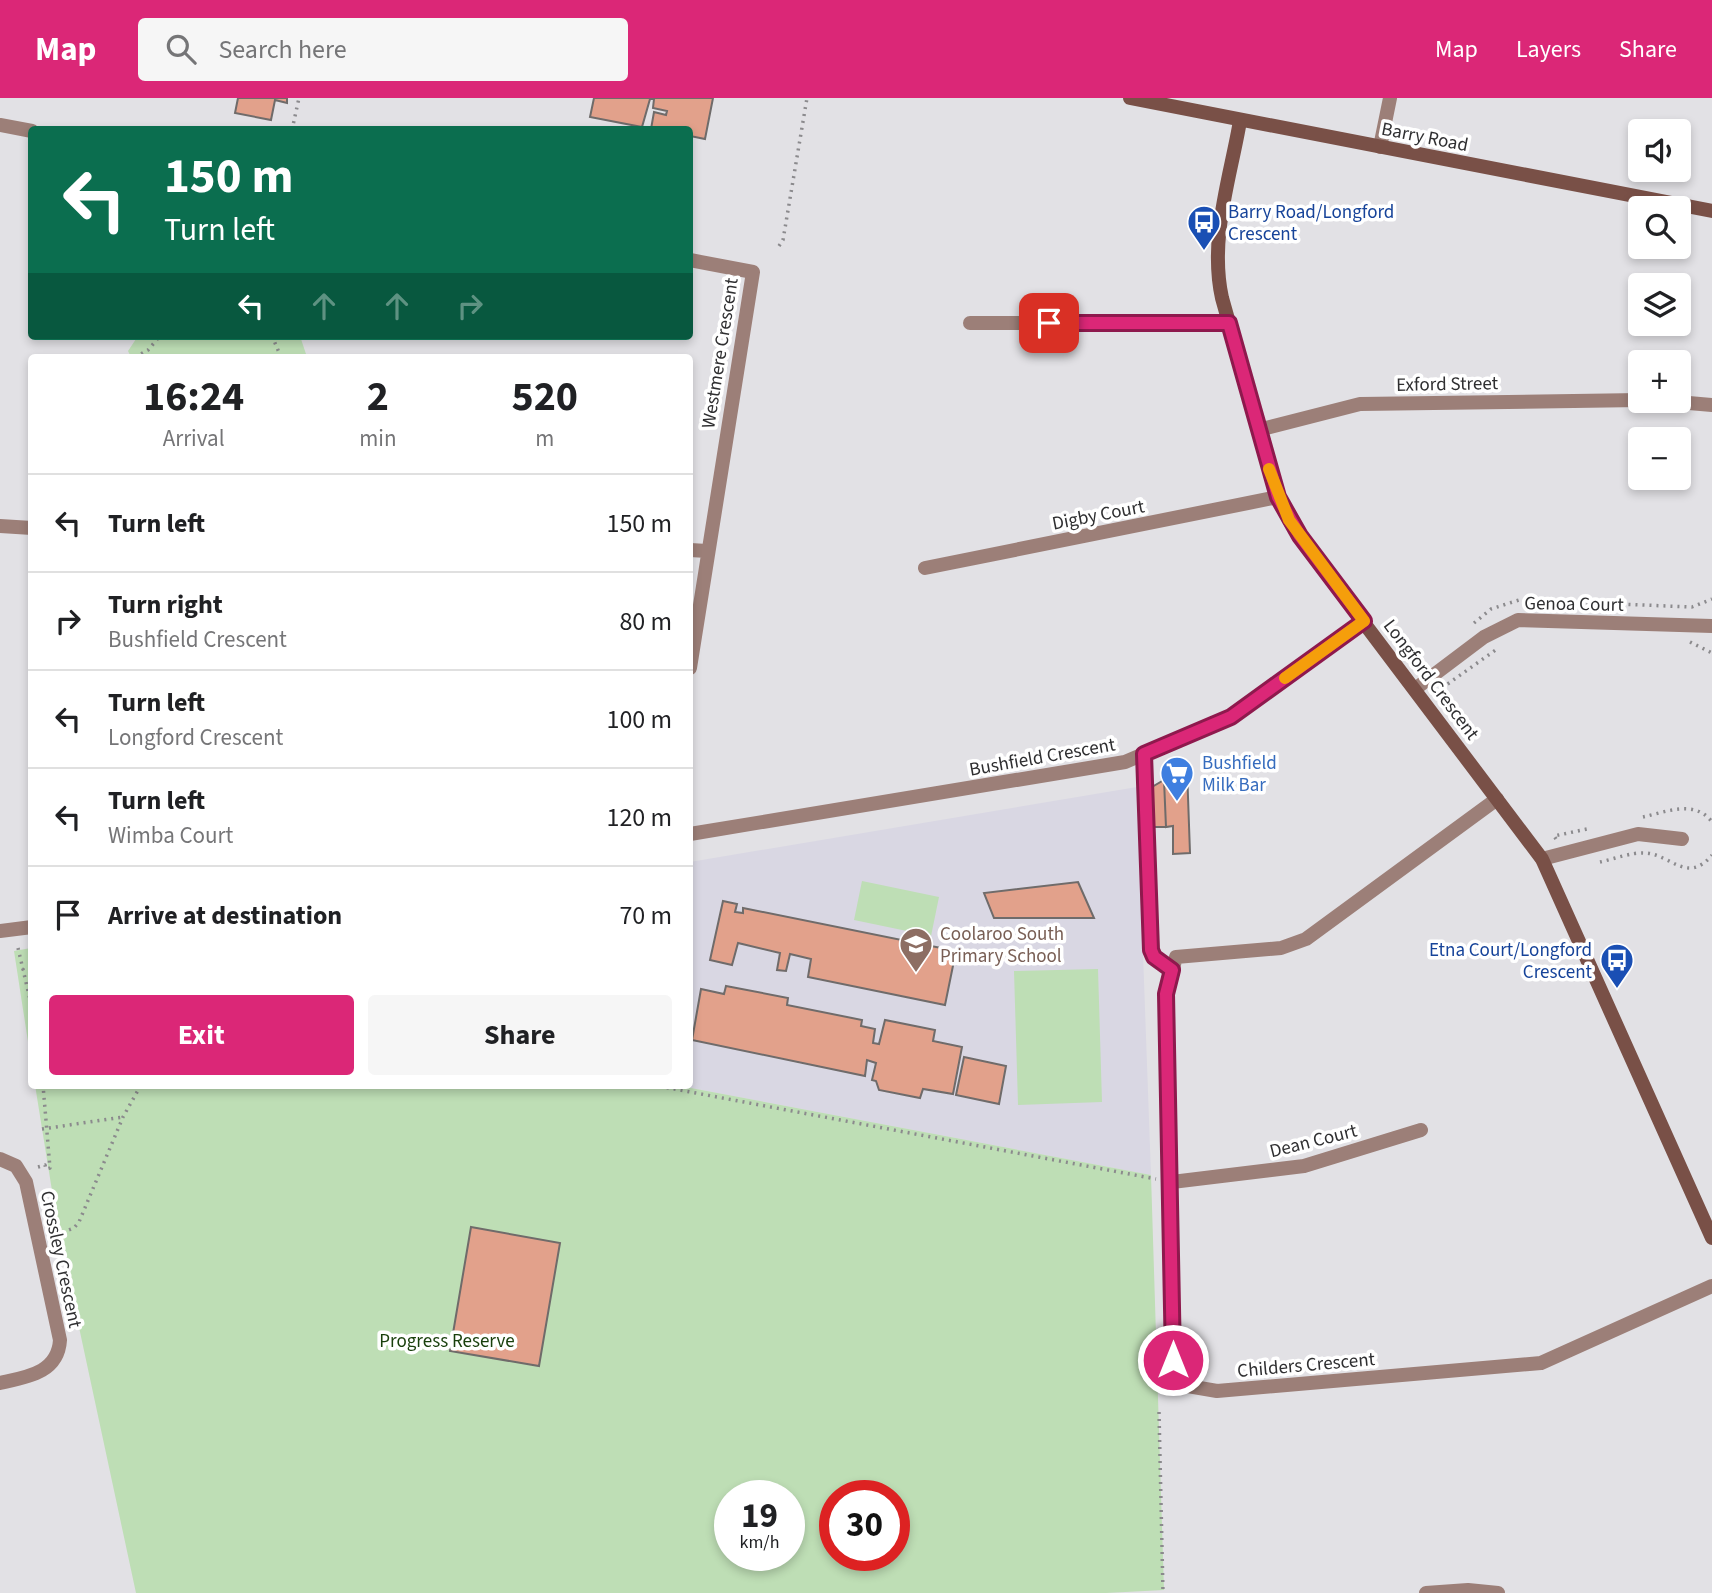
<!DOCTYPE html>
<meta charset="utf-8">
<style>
body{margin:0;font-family:"Source Sans 3",sans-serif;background:#f6f6f6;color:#202124;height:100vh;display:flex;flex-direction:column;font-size:26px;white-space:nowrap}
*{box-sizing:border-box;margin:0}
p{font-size:23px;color:#757577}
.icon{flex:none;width:38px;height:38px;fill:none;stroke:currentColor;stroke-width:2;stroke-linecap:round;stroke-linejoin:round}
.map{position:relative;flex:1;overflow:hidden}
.side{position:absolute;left:28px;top:256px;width:665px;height:735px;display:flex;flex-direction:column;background:#fff;border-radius:7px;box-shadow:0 4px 10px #0003}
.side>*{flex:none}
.banner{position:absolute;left:28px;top:28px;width:665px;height:214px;border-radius:7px;box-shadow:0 4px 10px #0003;background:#0b6e4f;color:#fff;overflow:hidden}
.tools{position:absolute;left:1628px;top:21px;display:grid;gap:14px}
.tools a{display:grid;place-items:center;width:63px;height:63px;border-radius:7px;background:#fff;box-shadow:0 4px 10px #0003;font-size:35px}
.speed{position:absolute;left:714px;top:1382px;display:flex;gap:14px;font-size:35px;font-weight:700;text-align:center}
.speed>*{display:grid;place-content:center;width:91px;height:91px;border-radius:50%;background:#fff;box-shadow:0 4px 10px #0003;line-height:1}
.speed small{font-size:18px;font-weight:400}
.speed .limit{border:10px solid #d22;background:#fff;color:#111}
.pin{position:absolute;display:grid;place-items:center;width:60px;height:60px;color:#fff;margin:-30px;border-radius:14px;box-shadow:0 4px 10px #0006}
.me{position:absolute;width:77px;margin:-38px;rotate:0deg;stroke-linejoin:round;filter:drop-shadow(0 0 5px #0008)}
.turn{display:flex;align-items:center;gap:24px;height:147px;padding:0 21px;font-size:32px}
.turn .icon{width:91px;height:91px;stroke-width:2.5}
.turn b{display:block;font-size:49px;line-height:60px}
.lanes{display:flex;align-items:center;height:66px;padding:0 21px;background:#0003;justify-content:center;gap:35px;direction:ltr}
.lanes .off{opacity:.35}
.eta{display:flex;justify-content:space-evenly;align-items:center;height:119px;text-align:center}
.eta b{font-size:42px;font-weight:700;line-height:49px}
.action{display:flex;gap:14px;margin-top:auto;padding:14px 21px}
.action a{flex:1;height:80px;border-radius:7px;background:#db2777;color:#fff;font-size:28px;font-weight:700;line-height:80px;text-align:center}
.action a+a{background:#f6f6f6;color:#202124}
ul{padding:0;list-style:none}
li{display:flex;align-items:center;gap:21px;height:98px;padding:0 21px;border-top:2px solid #e0e0e0}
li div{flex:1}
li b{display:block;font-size:26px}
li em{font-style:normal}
header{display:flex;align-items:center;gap:42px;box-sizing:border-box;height:98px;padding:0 35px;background:#db2777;color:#fff}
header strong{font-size:33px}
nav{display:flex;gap:38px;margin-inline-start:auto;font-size:24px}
.search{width:490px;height:63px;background:#f6f6f6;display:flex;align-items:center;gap:18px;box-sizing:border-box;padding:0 24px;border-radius:7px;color:#757577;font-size:26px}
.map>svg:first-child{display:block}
.built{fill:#d9d7e3}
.green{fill:#bedeb5;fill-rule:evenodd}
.building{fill:#e2a18b;stroke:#6f6b6a;stroke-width:2}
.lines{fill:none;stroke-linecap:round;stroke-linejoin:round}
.path{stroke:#8b8a8d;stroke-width:3.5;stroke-dasharray:2 5;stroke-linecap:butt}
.lane{stroke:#9c7f78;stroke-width:8}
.street{stroke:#9c7f78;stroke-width:14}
.secondary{stroke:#795047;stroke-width:14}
.route-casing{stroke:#8e194d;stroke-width:18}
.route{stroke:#db2777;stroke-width:12}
.slow{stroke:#f59e0b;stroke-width:12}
.labels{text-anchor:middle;stroke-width:7;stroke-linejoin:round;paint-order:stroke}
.street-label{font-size:19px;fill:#2f2f31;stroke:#fff}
.transit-label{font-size:19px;fill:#164399;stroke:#fff;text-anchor:start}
.shop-label{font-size:19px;fill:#366cbe;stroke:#fff;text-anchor:start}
.education-label{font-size:19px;fill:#785e54;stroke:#fff;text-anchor:start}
.park-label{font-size:19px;fill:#183f0b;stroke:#fff}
</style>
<header>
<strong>Map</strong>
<div class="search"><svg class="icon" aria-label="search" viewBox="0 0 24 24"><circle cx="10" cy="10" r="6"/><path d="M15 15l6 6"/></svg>Search here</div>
<nav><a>Map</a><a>Layers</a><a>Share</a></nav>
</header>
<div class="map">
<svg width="1712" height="1495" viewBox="0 0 1712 1495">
<rect width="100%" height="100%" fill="#e2e1e5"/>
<path class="built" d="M1137 689 1151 1077 675 987H690V764Z"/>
<path class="green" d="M138 238H300L307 259H131L128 253Z
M862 783 939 799 931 838 854 822Z
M31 850H32L31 963 14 853Z
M1098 871 1102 1004 1018 1007 1014 873Z
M35 987H675L1151 1077 1164 1492 1106 1495H136L59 1136ZM730 1398H789V1458H730ZM835 1398H894V1458H835Z"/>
<path class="building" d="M238 0H287V5L275 2 271 22 235 15Z
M594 0H713L705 41 690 38V32L651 31 654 14 666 17 667 13 653 10 654 1H650L642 29 590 19Z
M1187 671 1190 755 1173 756V728L1166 729 1164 682Z
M1164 682 1166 729H1153L1152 689Z
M1078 784 1094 820H994L984 795Z
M723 803 737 806 735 814 743 815V810L956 853 945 907 808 879 811 861 790 856 786 873 777 872 780 855 738 845 732 867 710 862Z
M726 888 788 900 787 907 862 922 861 928 875 931 873 945 879 946 885 922 935 932 933 943 962 949 953 996 923 991 920 1000 879 992 876 983 872 982 876 965 867 962 865 978 692 942 701 891 724 896Z
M964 959 1006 968 999 1006 956 997Z
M471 1129 560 1145 539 1268 450 1253Z"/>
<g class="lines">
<path class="path" d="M292 32 299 0
M779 148 783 142 807 0
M272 238 281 259
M135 259 148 252 160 238
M1474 525 1491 511 1519 502 1692 509 1712 501
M1690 544 1712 555
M1442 590 1497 551
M1643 719C1666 714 1695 701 1712 724
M1556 741 1554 738 1587 731
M1600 764C1614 761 1632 754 1645 755 1671 756 1687 787 1712 757
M18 850 32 910
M22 871 32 875
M653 987 1156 1081
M42 1031 123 1019
M38 1069 45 1067 46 1071 50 1070 43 987
M56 1137 74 1130 79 1124 123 1019 141 987
M1159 1314 1163 1494"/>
<path class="lane" d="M1144 656 1151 852 1154 859 1172 872"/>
<path class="street" d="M0 27 32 33
M1380 49 1390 0
M690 162 753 174 690 570
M970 225H1229
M1666 303 1712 307
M1258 332 1360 306 1640 302
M0 428 32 430
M690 452 707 453
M925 470 1278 399
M1415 591 1484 539 1518 522 1712 528
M1497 701 1306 841 1281 850 1176 859 1166 896 1173 1262 1182 1287 1217 1293 1541 1265 1712 1188
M690 736 1125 664 1231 619 1364 523
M1542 761 1638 736 1682 741
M0 833 32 829
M0 1061 16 1068 26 1084 60 1242C58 1275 27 1279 0 1285
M1172 1084 1304 1068 1421 1032
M1426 1495 1468 1492 1498 1495"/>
<path class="secondary" d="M1130 0 1712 113
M1240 23C1230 81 1209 141 1222 200L1278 399 1289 422 1315 460 1542 761 1712 1140"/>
</g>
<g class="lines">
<defs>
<path id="route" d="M1049 225H1229L1278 399 1300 438 1364 523 1231 619 1144 656 1151 852 1154 859 1172 872 1166 896 1173 1262"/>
</defs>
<use href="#route" class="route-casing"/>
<use href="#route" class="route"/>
<path class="slow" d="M1269 371 1289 422 1364 523 1285 580"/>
</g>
<defs>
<symbol id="bus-pin" viewBox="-11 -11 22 30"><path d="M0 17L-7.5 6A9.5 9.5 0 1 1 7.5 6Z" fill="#1a4fb4" stroke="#fff"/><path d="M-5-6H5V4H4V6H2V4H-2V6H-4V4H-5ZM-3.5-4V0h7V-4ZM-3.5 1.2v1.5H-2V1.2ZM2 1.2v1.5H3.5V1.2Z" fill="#fff"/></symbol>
<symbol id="supermarket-pin" viewBox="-11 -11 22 30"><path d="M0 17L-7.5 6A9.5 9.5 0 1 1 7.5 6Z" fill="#3f7fe0" stroke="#fff"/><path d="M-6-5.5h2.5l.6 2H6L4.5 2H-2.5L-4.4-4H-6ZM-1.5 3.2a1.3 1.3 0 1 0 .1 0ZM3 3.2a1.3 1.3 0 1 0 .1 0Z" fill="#fff"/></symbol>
<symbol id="school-pin" viewBox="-11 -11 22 30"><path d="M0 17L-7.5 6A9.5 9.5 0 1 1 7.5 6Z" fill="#8d6e63" stroke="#fff"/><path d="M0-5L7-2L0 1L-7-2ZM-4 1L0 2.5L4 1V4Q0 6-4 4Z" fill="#fff"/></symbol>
</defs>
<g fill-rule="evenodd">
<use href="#bus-pin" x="1185" y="105" width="38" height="52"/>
<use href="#supermarket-pin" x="1158" y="656" width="38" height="52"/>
<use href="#school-pin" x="897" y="827" width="38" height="52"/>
<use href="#bus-pin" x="1598" y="843" width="38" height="52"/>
</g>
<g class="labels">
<g class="street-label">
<text transform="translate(1425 38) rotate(11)" y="7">Barry Road</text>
<text transform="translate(719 255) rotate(-81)" y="7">Westmere Crescent</text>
<text transform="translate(1447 285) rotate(-1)" y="7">Exford Street</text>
<text transform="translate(1098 416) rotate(-11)" y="7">Digby Court</text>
<text transform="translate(1574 505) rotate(1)" y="7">Genoa Court</text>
<text transform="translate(1432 581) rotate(53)" y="7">Longford Crescent</text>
<text transform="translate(1042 658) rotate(-10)" y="7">Bushfield Crescent</text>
<text transform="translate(1313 1042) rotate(-14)" y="7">Dean Court</text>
<text transform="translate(62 1161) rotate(78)" y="7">Crossley Crescent</text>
<text transform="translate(1306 1266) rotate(-5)" y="7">Childers Crescent</text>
</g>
<g class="transit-label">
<text x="1228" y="120">Barry Road/Longford<tspan x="1228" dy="22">Crescent</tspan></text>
<text x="1592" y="858" text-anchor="end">Etna Court/Longford<tspan x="1592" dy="22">Crescent</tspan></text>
</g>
<g class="shop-label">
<text x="1202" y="671">Bushfield<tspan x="1202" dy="22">Milk Bar</tspan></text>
</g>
<g class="education-label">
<text x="940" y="842">Coolaroo South<tspan x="940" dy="22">Primary School</tspan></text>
</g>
<g class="park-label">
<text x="447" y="1249">Progress Reserve</text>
</g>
</g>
</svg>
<div class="tools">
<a><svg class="icon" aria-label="sound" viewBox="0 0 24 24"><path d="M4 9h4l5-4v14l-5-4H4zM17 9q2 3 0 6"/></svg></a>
<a><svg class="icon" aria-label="search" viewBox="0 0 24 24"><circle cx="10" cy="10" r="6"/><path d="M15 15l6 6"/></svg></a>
<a><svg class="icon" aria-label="layers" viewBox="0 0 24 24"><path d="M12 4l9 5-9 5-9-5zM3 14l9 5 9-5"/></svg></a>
<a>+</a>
<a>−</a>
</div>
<div class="speed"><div>19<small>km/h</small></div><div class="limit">30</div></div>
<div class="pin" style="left:1049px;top:225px;background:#d93025"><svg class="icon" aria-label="arrive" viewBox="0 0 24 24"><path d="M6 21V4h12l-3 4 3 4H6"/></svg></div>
<svg class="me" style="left:1173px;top:1262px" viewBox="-20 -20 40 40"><circle r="17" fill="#db2777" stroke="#fff" stroke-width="3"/><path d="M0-11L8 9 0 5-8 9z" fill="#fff"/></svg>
<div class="banner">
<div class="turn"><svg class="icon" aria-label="left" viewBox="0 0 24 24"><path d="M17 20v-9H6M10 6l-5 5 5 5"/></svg><div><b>150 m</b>Turn left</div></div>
<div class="lanes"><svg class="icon" aria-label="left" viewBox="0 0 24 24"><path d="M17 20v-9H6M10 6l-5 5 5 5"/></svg><svg class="icon off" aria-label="ahead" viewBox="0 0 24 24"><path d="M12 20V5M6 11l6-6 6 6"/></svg><svg class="icon off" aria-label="ahead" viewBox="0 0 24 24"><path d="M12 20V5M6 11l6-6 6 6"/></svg><svg class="icon off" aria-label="right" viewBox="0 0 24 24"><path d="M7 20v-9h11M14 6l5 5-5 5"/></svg></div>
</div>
<section class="side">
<div class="eta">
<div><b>16:24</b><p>Arrival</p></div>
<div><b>2</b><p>min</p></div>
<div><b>520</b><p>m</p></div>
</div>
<ul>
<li><svg class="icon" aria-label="left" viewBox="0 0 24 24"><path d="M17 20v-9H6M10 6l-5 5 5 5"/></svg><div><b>Turn left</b></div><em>150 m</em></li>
<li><svg class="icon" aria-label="right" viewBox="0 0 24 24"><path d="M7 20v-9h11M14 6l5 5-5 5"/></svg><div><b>Turn right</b><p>Bushfield Crescent</p></div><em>80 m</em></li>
<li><svg class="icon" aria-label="left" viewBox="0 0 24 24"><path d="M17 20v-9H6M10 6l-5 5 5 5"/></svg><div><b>Turn left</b><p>Longford Crescent</p></div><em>100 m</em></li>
<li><svg class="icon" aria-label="left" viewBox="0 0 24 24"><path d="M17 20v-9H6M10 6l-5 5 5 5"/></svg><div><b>Turn left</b><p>Wimba Court</p></div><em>120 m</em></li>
<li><svg class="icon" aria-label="arrive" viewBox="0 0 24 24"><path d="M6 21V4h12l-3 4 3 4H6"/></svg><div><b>Arrive at destination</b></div><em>70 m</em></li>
</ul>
<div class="action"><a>Exit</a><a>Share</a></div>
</section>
</div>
